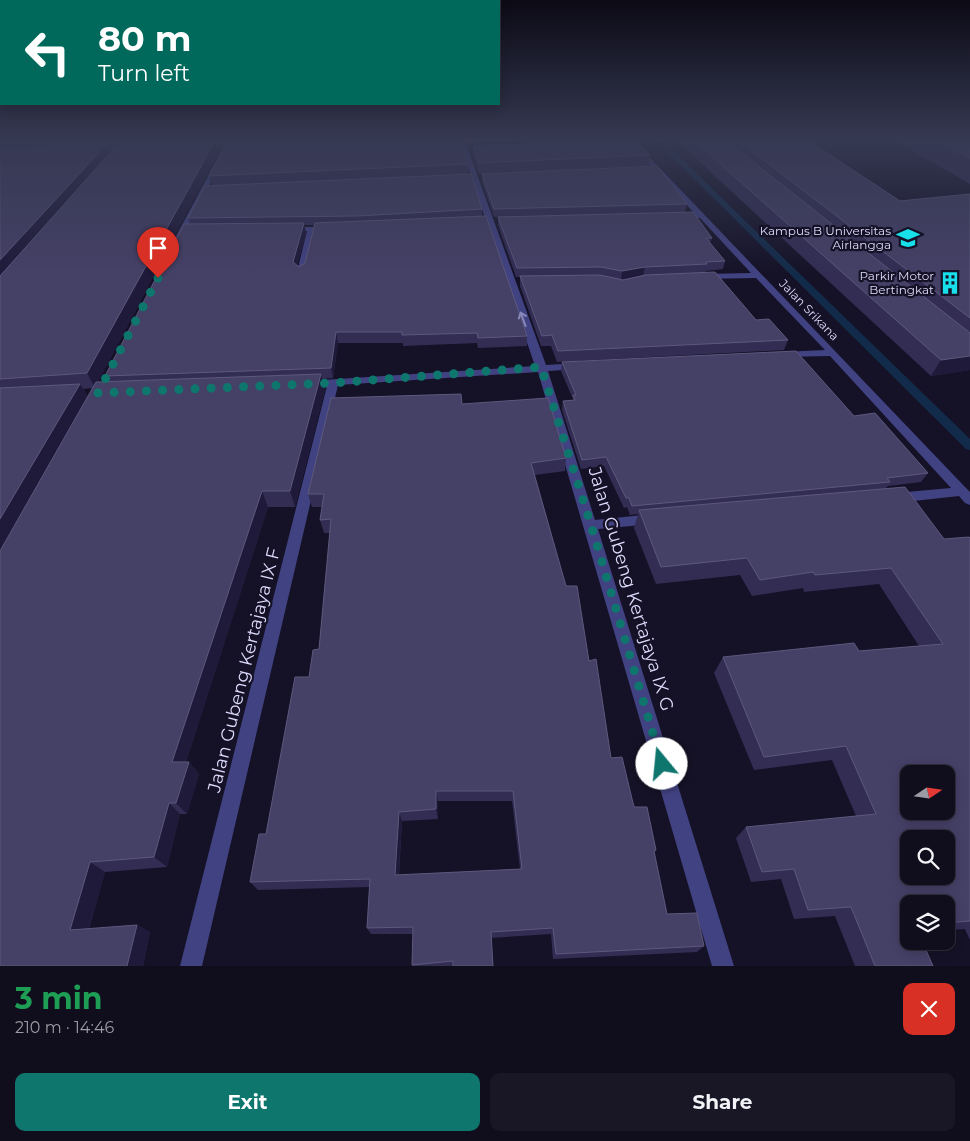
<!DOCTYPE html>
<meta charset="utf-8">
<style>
body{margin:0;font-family:Montserrat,sans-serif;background:#191726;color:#f1f3f6;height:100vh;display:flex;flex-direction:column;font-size:19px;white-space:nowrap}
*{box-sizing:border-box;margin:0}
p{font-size:16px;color:#9c9ca4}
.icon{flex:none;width:28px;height:28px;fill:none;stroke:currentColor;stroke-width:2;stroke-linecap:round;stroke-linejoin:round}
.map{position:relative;height:966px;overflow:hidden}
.drawer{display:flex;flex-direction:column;background:#100e1d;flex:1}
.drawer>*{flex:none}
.top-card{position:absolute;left:0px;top:0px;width:500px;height:105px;box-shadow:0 2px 12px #0003,0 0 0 1px #302e3b;background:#00695c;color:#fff;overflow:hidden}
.needle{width:32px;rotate:77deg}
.buttons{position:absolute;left:900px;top:765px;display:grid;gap:10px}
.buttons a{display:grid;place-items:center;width:55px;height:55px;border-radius:10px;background:#100e1d;box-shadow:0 2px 12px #0003,0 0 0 1px #302e3b;font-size:25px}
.pin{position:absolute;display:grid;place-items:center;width:42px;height:42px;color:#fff;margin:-51px -21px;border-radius:50% 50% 50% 0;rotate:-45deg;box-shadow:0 0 5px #0007}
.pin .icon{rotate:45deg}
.me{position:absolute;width:55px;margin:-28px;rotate:343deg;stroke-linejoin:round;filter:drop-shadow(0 0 4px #0008)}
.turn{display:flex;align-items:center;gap:18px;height:105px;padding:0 15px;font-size:22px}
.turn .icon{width:65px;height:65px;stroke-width:2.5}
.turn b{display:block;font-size:35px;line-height:42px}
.round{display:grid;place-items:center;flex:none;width:52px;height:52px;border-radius:10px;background:#191726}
.headline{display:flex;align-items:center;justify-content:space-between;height:85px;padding:0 15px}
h1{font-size:30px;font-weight:700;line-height:38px;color:#1e9e55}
.primary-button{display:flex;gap:10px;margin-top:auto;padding:10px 15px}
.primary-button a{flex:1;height:58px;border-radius:10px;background:#0f766e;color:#fff;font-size:20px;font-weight:700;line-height:58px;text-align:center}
.primary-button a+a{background:#191726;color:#f1f3f6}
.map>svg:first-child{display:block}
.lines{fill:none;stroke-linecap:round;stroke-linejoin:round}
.stream{fill:#132b4a;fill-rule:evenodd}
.minor{fill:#414282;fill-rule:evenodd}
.major{fill:#ba6cf2;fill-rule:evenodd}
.wall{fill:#332d54;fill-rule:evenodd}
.shaded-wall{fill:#1f1a3a}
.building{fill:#454066;stroke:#5d587d;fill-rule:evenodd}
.oneway{stroke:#8887b9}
.route{stroke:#0f766e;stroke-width:9;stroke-dasharray:0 16.2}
.labels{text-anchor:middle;stroke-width:4.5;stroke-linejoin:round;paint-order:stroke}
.far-poi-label{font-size:12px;fill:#dedbfc;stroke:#151227;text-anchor:end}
.far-street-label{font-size:12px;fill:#dedbfc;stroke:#151227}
.near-street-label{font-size:18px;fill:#dedbfc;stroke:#151227}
</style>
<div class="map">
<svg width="970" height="966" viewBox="0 0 970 966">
<rect width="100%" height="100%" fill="#151227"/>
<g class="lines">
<path class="stream" d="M654 139H661L970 439V450L966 449Z"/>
<path class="minor" d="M462 139 465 141 546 365 578 363 583 366 578 369 548 371 595 520 653 514 658 515 660 519 658 523 653 524 598 529 734 966H712L538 372 338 385 202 966H180L327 386 307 387 302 384 307 381 535 366 459 141Z
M625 139H632L966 488 970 492V505L965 503 959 496 895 503 890 501 889 498 890 495 895 493 951 488 830 356 779 357V353L783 352 825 350 756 278 699 279V275L702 274 751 273 700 218H677V214H695Z
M215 163 220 164 182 240 175 242 174 240Z
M285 227H330L334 229 330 231H315L304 274 297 272 307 231H285Z"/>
<path class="major" d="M517 139 514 141 444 144 441 142 444 140Z"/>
</g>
<path class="wall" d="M0 139H459L468 164V174L482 209V216L527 336V346L478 348 477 343 403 346V343H338L333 378 322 379 325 389 295 507H268L186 762H189L199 774 187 814H180L167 867 105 872 89 929 137 925 150 932 143 966H0ZM216 146H224L209 176 212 186 188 218 190 224 105 376 108 382H98L218 153ZM108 150H113L110 153ZM304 225H314L305 263 299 267 297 265 306 233ZM93 388 88 397 83 389Z
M522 139H634L650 155 648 166 479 174 473 156V146L525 144Z
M675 139H806L900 201 970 194V370L931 376Z
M892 139H970V184Z
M482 174 687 204 685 212 712 238 710 243 725 261 723 269 706 271 705 272 756 320 788 340 784 350 557 362 551 346H541L520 286V277H516L498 225V217H494L482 182Z
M562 362 854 416 928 473 921 482 888 486 886 488 944 539 970 538V940L965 929 946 930V904H909V941L933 966H855L835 916 794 919 781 879 751 882 736 838 746 827 856 816 832 760 754 770 714 673 723 657 859 651 919 646 879 584 804 592 803 588 752 596 740 575 656 584 634 528 638 514 630 515 627 507 624 508 604 466 581 469 562 410 563 401 573 400V399L561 371Z
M462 404 566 458 565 471 535 475 566 586 589 661 611 758 656 850 654 853 667 914 704 946 697 952 553 959 551 934 491 938 493 966H412V965L413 934H371L367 928 369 887 258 890 250 882 266 834 309 677 319 649 330 533H324L320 520 322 507H312L308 494ZM438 801H512L520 869 399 875 402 821 438 819Z"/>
<path class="shaded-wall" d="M215 141 218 153 95 388 87 373Z
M106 145 111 157 0 283V260Z
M304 223 306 233 295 272 293 262Z
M645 267 643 275 621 280 622 271Z
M336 332 338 343 333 378 331 368Z
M970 356V370L931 376 941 360Z
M321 374 325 389 295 507 290 491Z
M80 384 89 399 0 556V519Z
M262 491 268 507 182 774 172 762Z
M189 762 199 774 187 814 176 803Z
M436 791 438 801V819L436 809Z
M169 803 180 814 167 867 154 857Z
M399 812 402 821 398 883 395 875Z
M90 862 105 872 86 938 70 930Z
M137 925 150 932 143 966H127Z"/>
<path class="building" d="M0 139H65L0 141Z
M348 139H459L468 164 209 176 226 143Z
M527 139H634L650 155 479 163 473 146 530 144Z
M692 139H724L970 333V356L941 360Z
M736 139H806L900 201 970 194V318Z
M934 139H970V158Z
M215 141 87 373 0 379V276L118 144Z
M106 145 0 260V148Z
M657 166 687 204 494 209 482 174Z
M471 174 482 209 357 216 188 218 205 186Z
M693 212 712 238H706L725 261 706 262 707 264 645 267 622 271 601 267 517 268 498 217Z
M486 216 527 336 478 338 477 333 402 335V332H336L331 368 105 376 184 224 304 223 293 262 299 267 305 263 315 223Z
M715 272 756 320 769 319 788 340 558 351 552 335 542 336 520 276 600 275 623 280 646 275Z
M796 351 854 416 875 413 928 473 887 478 890 482 632 506 629 498H626L606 457 582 460 563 401 575 400 573 395H576L562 362Z
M321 374 290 491H262L172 762H189L176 803H169L154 857 90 862 70 930 137 925 127 966H0V551L96 382Z
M80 384 0 519V388Z
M461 394 462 404 548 398 566 458 531 463 566 586H577L589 661 596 659 611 758 622 757 634 807H647L656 850 654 851 667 914 697 913 704 946 556 954 553 928 491 932 493 966H453V961L412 965 413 927 367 928 370 879 250 882 259 834H266L295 677H309L313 650 319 649 331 519 320 520 324 494H308L331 398ZM436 791H513L522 869 395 875 399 812 436 809Z
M905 487 944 539 969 537 970 538V921L946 923V904H909V941H922L933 966H875L851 907 808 910 794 869 762 872 746 827 876 814 846 746 764 757 723 657 854 643 859 651 943 644 891 568 815 575 813 572 760 580 747 558 661 567 639 510ZM909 774H946V811H909ZM909 839H946V876H909Z"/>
<defs><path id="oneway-shaft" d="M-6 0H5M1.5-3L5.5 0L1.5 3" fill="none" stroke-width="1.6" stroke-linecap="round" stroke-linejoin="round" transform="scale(1.25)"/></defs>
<use class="oneway" href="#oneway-shaft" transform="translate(523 319) rotate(-110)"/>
<linearGradient id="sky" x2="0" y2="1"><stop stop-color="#0c0a15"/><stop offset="0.51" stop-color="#353952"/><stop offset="1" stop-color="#353952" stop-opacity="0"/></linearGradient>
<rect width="970" height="274" fill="url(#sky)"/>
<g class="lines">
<path class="route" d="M158 278 98 393 333 383 541 367 591 525 662 764"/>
</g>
<defs>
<symbol id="university-bare" viewBox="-9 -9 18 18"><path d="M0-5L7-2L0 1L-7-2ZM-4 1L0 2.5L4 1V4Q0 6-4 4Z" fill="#18e0eb" stroke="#151227" stroke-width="2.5" paint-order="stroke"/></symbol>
<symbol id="building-bare" viewBox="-9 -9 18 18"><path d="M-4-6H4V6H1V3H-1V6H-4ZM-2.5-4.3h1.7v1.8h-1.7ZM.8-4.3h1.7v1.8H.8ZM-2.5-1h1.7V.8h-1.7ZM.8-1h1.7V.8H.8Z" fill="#18e0eb" stroke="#151227" stroke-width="2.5" paint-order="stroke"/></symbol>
</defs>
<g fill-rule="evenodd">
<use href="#university-bare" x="892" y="222" width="32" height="32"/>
<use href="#building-bare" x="934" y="267" width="32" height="32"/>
</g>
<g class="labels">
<g class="far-poi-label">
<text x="891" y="235">Kampus B Universitas<tspan x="891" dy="14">Airlangga</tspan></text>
<text x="934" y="280">Parkir Motor<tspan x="934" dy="14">Bertingkat</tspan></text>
</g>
<g class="far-street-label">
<text transform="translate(809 310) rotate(46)" y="4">Jalan Srikana</text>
</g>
<g class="near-street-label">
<text transform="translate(631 589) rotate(73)" y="6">Jalan Gubeng Kertajaya IX G</text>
<text transform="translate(244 670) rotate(-76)" y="6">Jalan Gubeng Kertajaya IX F</text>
</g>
</g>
</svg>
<div class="buttons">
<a><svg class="needle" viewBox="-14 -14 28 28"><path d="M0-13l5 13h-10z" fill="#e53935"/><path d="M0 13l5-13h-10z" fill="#9c9ca4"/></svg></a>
<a><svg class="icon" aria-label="search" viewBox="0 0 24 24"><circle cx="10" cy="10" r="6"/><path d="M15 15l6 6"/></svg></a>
<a><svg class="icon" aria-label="layers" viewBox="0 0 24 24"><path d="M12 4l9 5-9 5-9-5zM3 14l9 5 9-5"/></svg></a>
</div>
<div class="pin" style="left:158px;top:278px;background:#d93025"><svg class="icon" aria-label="arrive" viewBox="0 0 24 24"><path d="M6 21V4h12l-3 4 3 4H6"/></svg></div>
<svg class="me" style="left:662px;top:764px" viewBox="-20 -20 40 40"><circle r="19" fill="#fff"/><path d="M0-13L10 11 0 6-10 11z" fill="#0f766e"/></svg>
<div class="top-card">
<div class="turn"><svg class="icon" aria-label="left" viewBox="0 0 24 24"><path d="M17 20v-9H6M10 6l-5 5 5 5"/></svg><div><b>80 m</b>Turn left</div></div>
</div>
</div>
<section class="drawer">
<div class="headline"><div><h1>3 min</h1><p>210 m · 14:46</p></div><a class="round" style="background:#d93025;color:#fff"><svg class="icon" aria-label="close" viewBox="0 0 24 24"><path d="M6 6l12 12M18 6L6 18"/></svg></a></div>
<div class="primary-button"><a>Exit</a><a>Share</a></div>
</section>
